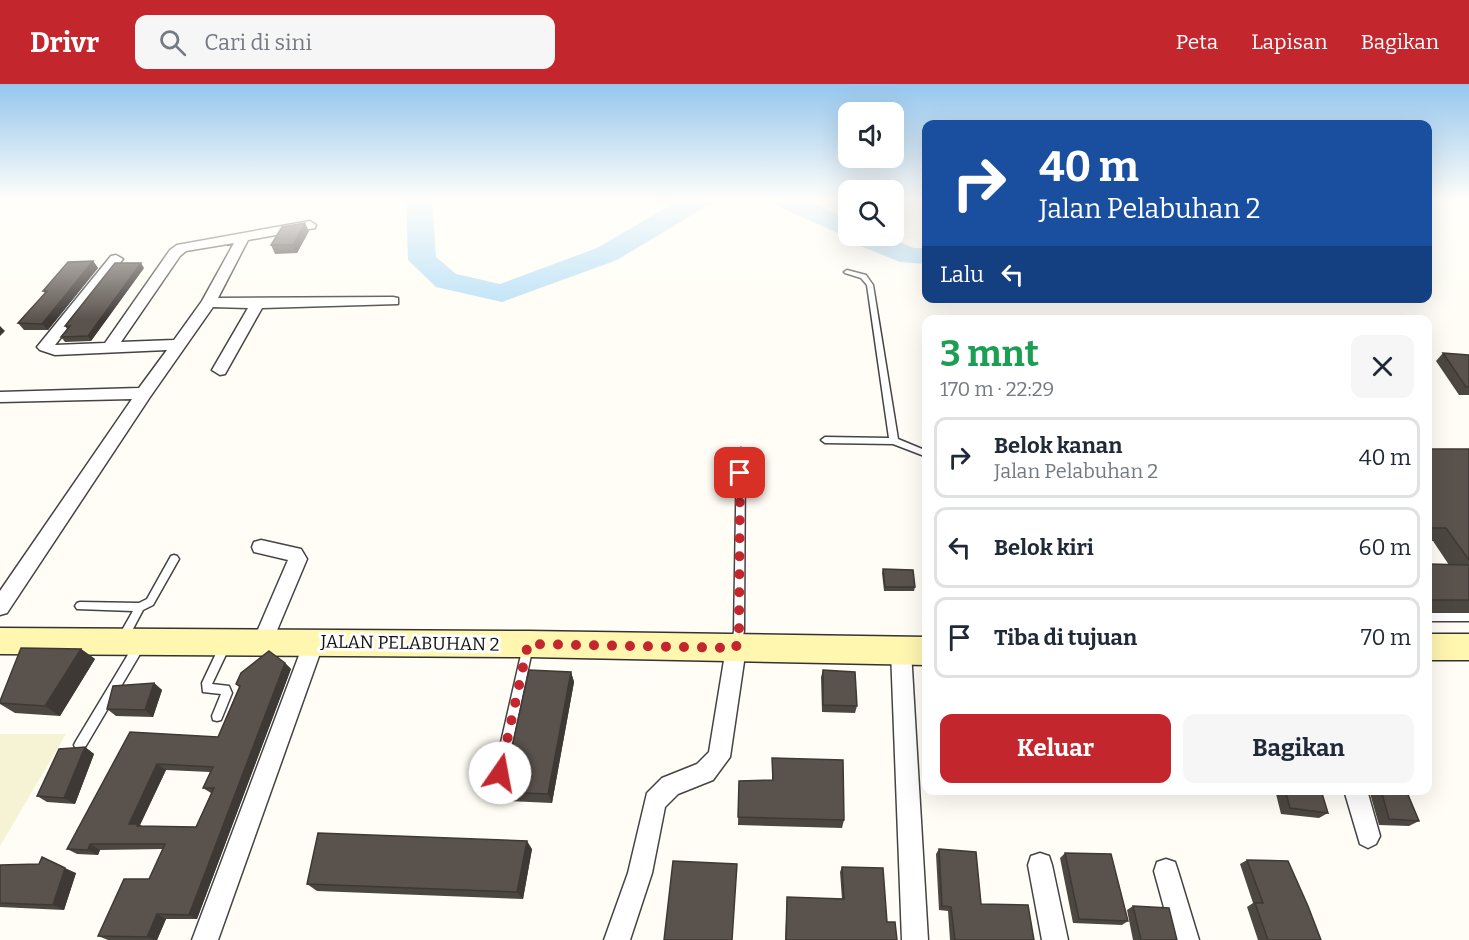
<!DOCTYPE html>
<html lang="id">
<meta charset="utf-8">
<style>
body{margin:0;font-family:Bitter,serif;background:#f6f6f7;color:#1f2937;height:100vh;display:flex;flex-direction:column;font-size:22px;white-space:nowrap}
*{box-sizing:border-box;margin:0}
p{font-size:20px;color:#747a83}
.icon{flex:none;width:33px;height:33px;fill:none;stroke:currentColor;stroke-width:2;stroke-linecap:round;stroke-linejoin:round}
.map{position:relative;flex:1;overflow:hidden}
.drawer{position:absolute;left:922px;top:231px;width:510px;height:480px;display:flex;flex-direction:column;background:#fff;border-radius:12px;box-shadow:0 6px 24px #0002}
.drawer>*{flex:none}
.top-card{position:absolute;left:922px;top:36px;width:510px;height:183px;border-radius:12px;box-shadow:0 6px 24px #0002;background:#1a4fa0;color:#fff;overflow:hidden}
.tools{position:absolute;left:838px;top:18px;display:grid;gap:12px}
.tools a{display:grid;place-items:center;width:66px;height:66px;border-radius:12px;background:#fff;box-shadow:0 6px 24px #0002;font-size:30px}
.pin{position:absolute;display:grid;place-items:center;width:51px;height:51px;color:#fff;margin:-26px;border-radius:12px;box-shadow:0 3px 9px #0006}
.me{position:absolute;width:66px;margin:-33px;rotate:12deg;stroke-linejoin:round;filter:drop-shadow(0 0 4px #0008)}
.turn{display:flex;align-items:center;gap:21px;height:126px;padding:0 18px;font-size:27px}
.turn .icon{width:78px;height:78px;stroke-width:2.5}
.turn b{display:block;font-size:42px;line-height:51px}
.then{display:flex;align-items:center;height:57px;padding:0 18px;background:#0003;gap:12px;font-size:22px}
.round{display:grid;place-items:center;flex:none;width:63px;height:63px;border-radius:12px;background:#f6f6f7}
.head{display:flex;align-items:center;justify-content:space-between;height:102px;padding:0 18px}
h1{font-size:36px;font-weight:700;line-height:45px;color:#1e9e55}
.action{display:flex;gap:12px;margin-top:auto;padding:12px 18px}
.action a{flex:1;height:69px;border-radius:12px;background:#c4262e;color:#fff;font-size:24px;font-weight:700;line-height:69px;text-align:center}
.action a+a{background:#f6f6f7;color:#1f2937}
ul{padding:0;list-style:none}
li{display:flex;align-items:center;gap:18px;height:81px;margin:0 12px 9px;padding:0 6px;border:3px solid #e0e1e3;border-radius:12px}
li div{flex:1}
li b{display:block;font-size:22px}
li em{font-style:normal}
header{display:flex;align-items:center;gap:36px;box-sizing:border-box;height:84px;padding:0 30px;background:#c4262e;color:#fff}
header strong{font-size:28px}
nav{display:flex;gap:33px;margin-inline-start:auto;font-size:21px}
.search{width:420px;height:54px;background:#f6f6f7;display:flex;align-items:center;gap:15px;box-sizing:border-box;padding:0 21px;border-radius:12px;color:#747a83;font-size:22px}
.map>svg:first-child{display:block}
.farmland{fill:#f6f3d4}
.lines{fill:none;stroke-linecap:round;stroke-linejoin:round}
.river{fill:#b9e0f7;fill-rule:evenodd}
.lane-casing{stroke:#444;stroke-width:3}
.street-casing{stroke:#444;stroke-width:3}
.secondary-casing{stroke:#333;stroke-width:3}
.lane{fill:#fff;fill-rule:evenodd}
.street{fill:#fff;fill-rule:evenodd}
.secondary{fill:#fff6b0;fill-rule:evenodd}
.wall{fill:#4d4742;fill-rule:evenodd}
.shaded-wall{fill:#3f3936}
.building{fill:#5a524d;stroke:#3f3936;stroke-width:1.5;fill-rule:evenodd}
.route{stroke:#c4262e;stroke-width:10;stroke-dasharray:0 18}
.labels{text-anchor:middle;stroke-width:6;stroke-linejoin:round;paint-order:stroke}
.street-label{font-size:18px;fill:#111;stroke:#fff}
</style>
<header>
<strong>Drivr</strong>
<div class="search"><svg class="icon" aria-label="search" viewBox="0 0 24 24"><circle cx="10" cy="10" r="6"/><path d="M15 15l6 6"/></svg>Cari di sini</div>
<nav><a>Peta</a><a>Lapisan</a><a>Bagikan</a></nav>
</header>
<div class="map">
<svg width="1469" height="856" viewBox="0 0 1469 856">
<rect width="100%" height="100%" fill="#fffdf5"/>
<path class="farmland" d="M0 650H66L0 762Z"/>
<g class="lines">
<path class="river" d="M406 116H432L436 173 456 190 500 200 597 164 679 116H711L707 122 617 176 502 218 436 203 408 176Z
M773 116H808L849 136V152H884L914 164H927V180L900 178 851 158 849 154 777 122Z"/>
<defs>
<path id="lane" d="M847 186 866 191 873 201 898 355 927 367V373L893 360 825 359 821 356 825 353 889 354 867 201 861 194 845 189 844 188Z
M741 364 745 367 744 547 740 565 736 566 732 565 731 562 734 547 737 367Z
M174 471 177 472 179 475 153 521 143 526 126 558 122 559 118 558 117 555 133 527 77 525 75 522 77 519 80 518 139 519 147 515 171 472Z
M1428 529H1469V537H1428Z
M139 558 143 559 144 562 143 565 84 665 80 666 76 665 74 661 76 657 135 559Z
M225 558 229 559 230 562 212 600 229 602 232 609 221 636 217 637 213 636 212 632 221 610 203 608 202 599 221 559Z
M528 558 532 559 533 562 506 689 504 693 500 695 496 693 494 689 523 562 524 559Z"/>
<path id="street" d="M310 137 316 141 315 144 248 156 218 214 393 213 398 214V220L262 224 225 290 220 291 212 286 248 224 213 223 150 313 7 529 0 531V507L132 315 0 318V308L139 304 167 266 55 271 40 266 37 263 111 172 116 171 123 175 55 261 105 259 170 166 177 161ZM234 159 202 217 174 256 121 258 180 172 186 167Z
M261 456 301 465 307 475 270 563 263 566 256 563 253 557 288 476 254 468 252 463 254 458Z
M314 549 321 552 324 558 218 856H192L304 558 307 552Z
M736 555 743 558 746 564 730 673 713 696 678 710 665 723 652 789 630 856H604L628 789 647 709 662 694 697 680 709 668 726 564 729 558Z
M901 558 908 561 911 567 928 856H902L891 567 894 561Z
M1344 706H1367L1380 752 1376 760 1368 764 1360 760Z
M1040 769 1049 772 1052 781 1068 856H1042L1028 781 1031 772Z
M1166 775 1175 778 1178 787 1199 856H1173L1154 787 1157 778Z"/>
<path id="secondary" d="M0 544 528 547 927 553V581L528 573 0 570Z
M1428 550H1469V576H1428Z"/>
</defs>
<use href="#lane" class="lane-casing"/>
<use href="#street" class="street-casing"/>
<use href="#secondary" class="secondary-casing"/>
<use href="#lane" class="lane"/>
<use href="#street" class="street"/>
<use href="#secondary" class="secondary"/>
</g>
<path class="wall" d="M309 147 297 169 275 170 271 161Z
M93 177 98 184 48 246H24L18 239 45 209 43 207Z
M144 184 91 257 65 258 61 253 67 245 65 242Z
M1443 269 1469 271V311H1459L1436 277Z
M1428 365H1469V529L1428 528V480L1449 481 1433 457H1428Z
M883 485 915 503 914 507H884L882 489Z
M81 565 95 575 60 632 15 629 0 620V617Z
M285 579 291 585 197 835H166L157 856H108L98 852 149 795 163 765 100 766 98 771 77 770 67 765 130 648 218 653 239 603 236 600ZM166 686 210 688 203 704 211 709 196 743 142 742 140 741Z
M823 586 857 622 855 629 822 628 821 593Z
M571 588 574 598 552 719 508 717 502 708Z
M154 599 162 606 153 633 116 632 107 625Z
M85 663 94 670 75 720 47 718 37 712Z
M772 674 844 736 842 744 738 741 739 697 772 696Z
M1275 706H1321L1328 729 1319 734 1281 730Z
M1369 706H1406L1419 737 1409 742 1379 741Z
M532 765 523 815 317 807 307 800Z
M939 765 981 820 1034 856H950L948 827 939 826 936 770Z
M1065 769 1128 837 1122 841 1073 839 1060 774Z
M1247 776 1321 856H1258L1247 823 1253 819 1240 780Z
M0 781 76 789 64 826 0 823Z
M842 783 887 838 897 856H785L787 813 842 815 840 788Z
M1133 822 1177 856H1133L1127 826Z"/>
<path class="shaded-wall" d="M305 139 309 147 297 169 293 161Z
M93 177 98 184 48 246 42 240Z
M141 179 144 184 91 257 88 252Z
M0 242 5 247 0 252Z
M81 565 95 575 60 632 45 622Z
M285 579 291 585 197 835 189 831Z
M571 588 574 598 552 719 548 710Z
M154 599 162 606 153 633 145 626Z
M85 663 94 670 75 720 64 714Z
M157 680 166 686 140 741 147 745 129 740Z
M527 757 532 765 523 815 517 808Z
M90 760 100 766 98 771 88 766Z
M65 784 76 789 64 826 53 821Z
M157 830 166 835 157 856H154L147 853Z"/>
<path class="building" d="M305 139 293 161H271L282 143Z
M93 177 42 240 18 239 47 207H43L68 178Z
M115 179H141L88 252 61 253 70 242H65Z
M1443 269 1469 271V303H1466Z
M1428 365H1469V476L1446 444H1428Z
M1428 480 1469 481V516H1428Z
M883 485 913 486 915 503H885Z
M21 564 81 565 45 622 0 619V617Z
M269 567 285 579 189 831 157 830 147 853 98 852 124 795H149L165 760H90L88 766 67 765 130 648 218 653 240 602 236 600 241 589ZM157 680 213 683 203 704H214L196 743 137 742 138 740H129Z
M529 586 571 588 548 710 502 708Z
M823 586 855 588 857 622 823 621Z
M154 599 145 626 107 625 113 602Z
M85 663 64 714 37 712 59 665Z
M772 674 843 676 844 736 738 733 739 697 773 696Z
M1285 706H1321L1328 729 1290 724Z
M1381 706H1406L1419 737 1389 735Z
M318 749 527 757 517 808 307 800Z
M939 765 976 768 981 820 1028 821 1034 856H955L951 823 942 822Z
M1065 769 1111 770 1128 837 1079 835Z
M42 773 65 784 53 821 0 819V781L39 780Z
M1247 776 1288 777 1308 822 1321 856H1268L1255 819H1263Z
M673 777 737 780 732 856H664Z
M842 783 883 784 887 838H895L897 856H786L787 813 844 815Z
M1133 822 1169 824 1177 856H1141Z"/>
<linearGradient id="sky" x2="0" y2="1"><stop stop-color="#95c6ee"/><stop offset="0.49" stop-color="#fffefa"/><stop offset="1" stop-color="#fffefa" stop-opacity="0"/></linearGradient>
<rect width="1469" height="236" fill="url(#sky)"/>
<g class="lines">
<path class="route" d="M500 689 528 560 736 564 739 547 740 389"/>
</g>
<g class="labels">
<g class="street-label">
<text transform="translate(410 559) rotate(1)" y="6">JALAN PELABUHAN 2</text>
</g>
</g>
</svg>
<div class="tools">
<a><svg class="icon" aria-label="sound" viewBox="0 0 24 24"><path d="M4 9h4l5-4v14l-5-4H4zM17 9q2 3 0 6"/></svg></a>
<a><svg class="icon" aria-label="search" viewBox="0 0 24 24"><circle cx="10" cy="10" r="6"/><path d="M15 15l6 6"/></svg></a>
</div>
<div class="pin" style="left:740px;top:389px;background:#d93025"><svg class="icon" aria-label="arrive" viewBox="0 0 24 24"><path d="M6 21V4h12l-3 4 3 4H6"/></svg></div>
<svg class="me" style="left:500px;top:689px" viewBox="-20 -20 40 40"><circle r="19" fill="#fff"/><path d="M0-13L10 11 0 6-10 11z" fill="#c4262e"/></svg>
<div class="top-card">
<div class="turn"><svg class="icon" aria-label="right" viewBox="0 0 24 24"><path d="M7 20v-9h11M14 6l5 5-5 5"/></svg><div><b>40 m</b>Jalan Pelabuhan 2</div></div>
<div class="then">Lalu<svg class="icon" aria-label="left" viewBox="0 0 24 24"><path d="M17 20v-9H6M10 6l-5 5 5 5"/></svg></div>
</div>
<section class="drawer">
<div class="head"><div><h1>3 mnt</h1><p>170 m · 22:29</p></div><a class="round"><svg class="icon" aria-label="close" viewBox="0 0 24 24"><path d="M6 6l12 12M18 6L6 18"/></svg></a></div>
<ul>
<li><svg class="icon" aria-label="right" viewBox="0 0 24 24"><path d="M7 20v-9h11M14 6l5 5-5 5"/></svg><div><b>Belok kanan</b><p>Jalan Pelabuhan 2</p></div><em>40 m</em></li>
<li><svg class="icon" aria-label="left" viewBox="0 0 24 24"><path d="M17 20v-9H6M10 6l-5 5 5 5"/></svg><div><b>Belok kiri</b></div><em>60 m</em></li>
<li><svg class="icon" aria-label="arrive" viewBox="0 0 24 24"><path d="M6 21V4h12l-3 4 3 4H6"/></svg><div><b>Tiba di tujuan</b></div><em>70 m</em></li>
</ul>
<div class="action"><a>Keluar</a><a>Bagikan</a></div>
</section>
</div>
